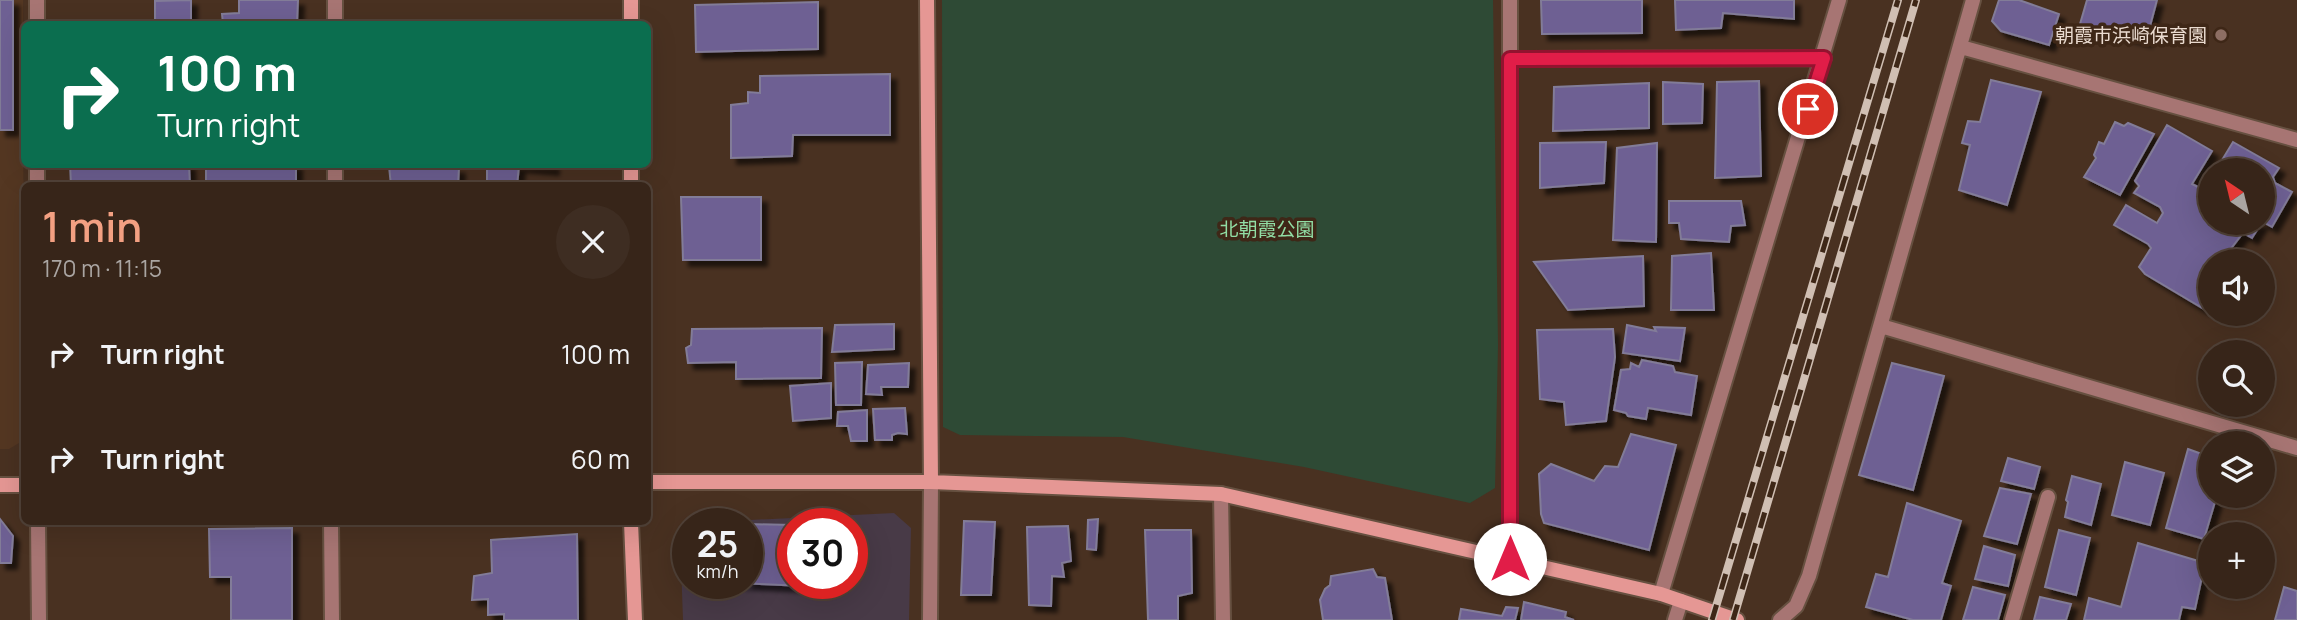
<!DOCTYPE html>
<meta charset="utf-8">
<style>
body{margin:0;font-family:Manrope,"Noto Sans JP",sans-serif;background:#3e2d22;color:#f1f3f6;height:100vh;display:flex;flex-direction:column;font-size:26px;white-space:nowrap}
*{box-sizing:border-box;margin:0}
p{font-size:23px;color:#aaa5a2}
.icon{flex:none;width:38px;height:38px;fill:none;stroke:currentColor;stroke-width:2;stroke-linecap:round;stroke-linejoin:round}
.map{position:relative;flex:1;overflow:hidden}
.panel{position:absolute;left:21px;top:182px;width:630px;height:343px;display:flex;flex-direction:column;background:#372519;border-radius:10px;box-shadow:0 7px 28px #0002,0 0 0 2px #514238}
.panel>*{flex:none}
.banner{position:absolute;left:21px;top:21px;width:630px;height:147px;border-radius:10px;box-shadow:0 7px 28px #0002,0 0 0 2px #514238;background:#0b6e4f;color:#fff;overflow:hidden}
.needle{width:46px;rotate:325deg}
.tools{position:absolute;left:2198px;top:158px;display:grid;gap:14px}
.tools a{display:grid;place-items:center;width:77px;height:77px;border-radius:50%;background:#372519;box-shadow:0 7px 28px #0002,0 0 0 2px #514238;font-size:35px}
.speed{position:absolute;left:672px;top:508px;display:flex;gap:14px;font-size:35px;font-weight:700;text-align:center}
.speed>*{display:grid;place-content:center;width:91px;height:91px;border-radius:50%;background:#372519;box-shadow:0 7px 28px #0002,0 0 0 2px #514238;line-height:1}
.speed small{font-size:18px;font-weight:400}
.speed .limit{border:10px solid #d22;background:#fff;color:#111}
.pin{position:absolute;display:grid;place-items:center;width:60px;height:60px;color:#fff;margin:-30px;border:4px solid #fff;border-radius:50%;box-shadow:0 2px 7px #0007}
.me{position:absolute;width:77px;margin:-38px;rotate:0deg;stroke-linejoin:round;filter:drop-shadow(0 0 5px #0008)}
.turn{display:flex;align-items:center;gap:24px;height:147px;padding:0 21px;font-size:32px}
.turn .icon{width:91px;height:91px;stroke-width:2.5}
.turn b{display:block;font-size:49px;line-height:60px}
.round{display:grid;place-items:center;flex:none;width:74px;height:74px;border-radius:37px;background:#3e2d22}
.head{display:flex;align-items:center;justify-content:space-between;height:119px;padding:0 21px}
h1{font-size:42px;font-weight:600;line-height:52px;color:#f3a082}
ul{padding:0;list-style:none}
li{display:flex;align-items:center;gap:21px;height:105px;padding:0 21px}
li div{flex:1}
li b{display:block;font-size:26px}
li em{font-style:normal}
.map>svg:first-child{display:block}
.commercial{fill:#483a47;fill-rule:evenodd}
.built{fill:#543722}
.green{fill:#2e4a35}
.building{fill:#6e6093;stroke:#827c98;stroke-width:2;filter:url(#shadow)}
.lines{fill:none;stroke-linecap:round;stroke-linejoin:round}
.street-casing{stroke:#665040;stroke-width:18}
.secondary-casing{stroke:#665040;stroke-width:18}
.street{stroke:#a77573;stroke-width:14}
.secondary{stroke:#e59794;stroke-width:14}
.rail-casing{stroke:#d0bfb3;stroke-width:8}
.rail{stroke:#3e2717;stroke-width:5;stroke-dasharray:16;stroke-linecap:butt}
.route-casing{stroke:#92132f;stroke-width:18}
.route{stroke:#e11d48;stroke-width:12}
.education-dot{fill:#8d6e63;stroke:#3e2717;stroke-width:2.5}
.labels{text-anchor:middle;stroke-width:7;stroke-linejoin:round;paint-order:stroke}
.poi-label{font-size:19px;fill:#eadbd0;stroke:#3e2717;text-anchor:end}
.park-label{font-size:19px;fill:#91dda4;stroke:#3e2717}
</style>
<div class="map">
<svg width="2297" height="620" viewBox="0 0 2297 620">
<defs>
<filter id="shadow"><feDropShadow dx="6" dy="6" stdDeviation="2" flood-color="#0009"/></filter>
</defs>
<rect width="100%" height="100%" fill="#493121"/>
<path class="commercial" d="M894 513 911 528 909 620H683L680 536 688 526V583H747V523H690ZM793 523H852V583H793Z"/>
<path class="built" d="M0 0H23L24 440 9 449H0Z"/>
<path class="green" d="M942 0H1493L1498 345 1495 488 1470 503 1304 467 1123 437 960 435 943 427Z"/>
<path class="building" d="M0 0H13V130H0Z
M191 0V24H155V1Z
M239 0H298L297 24H223L222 14 239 13Z
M1541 0H1642V33L1542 34Z
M1675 0H1794V19L1723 13 1721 28 1676 30Z
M1999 0H2019L2059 14 2049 45 2001 31 1992 21Z
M2087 0H2157L2146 41 2080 24Z
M818 2V49L696 52 695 5Z
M890 74V135H793L792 156 731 158V105L748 103V92L760 93V76Z
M1991 80 2041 92 2007 205 1959 190 1970 145 1962 143 1968 121 1980 122Z
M1759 81 1761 176 1715 178 1717 82Z
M1663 82 1703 84 1702 123 1663 124Z
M1649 83V128L1553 131 1554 87Z
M2115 122 2124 126 2128 123 2154 134 2120 195 2084 177 2096 158 2094 155 2099 142 2104 144Z
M2167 125 2212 151 2192 184 2204 190 2210 180V222H2262L2252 238 2243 233 2230 250 2232 256 2247 261H2210V297L2204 309 2145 274 2139 267 2151 248 2148 244 2114 225 2126 205 2157 223 2163 213 2160 207 2134 193 2139 186 2135 181Z
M1606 142 1604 183 1540 188V143Z
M2233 142 2279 168 2273 177 2275 183 2292 192 2272 227 2263 222V170H2216Z
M1657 143 1656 242 1613 240 1617 148Z
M70 164H189L190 186H71Z
M206 164H296V186H206Z
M487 164H553V169L519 166 517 186H487Z
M389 166 459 168 458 186H391Z
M681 197H761V260H683Z
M1669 201H1741L1745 225 1731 226 1729 242 1681 239 1679 223H1669Z
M1711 253 1714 310H1671L1672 256Z
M1643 256 1644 306 1568 310 1534 262Z
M894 324V349L832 352 835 325Z
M1627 325 1656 331 1654 327 1685 328 1680 361 1623 353Z
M822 328 821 378 736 379V362L688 363 686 348 691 345 692 329Z
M1613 329 1615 357 1606 421 1566 425 1564 402 1540 399 1537 330Z
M1642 360 1673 366 1675 372 1697 376 1691 415 1648 408 1646 419 1628 416 1626 413 1614 410 1621 370 1630 369 1631 363 1639 367Z
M862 362 861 405H836L835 363Z
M909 363 908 387H881L882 395 866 394 868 365Z
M1892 363 1944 376 1913 490 1859 475Z
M831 383V418L793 421 790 386Z
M905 408 907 434 898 433 892 435V440H875L873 409Z
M867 410V441H851L848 426H837L838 412Z
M1631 434 1676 445 1649 550 1544 523 1541 514 1539 474 1551 464 1594 481 1605 466 1618 467Z
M2188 449 2210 457V495H2217L2204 539 2166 528Z
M2008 458 2040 467 2034 489 2001 481Z
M2125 462 2164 473 2150 525 2112 515Z
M2072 476 2101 484 2091 525 2065 517 2068 502 2066 500Z
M2000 488 2031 494 2017 544 1984 536Z
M1907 503 1961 521 1942 583 1951 586 1941 620H1913L1866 607 1876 574 1888 577Z
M0 519 13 536 11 563H0Z
M1098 519 1096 550 1087 549 1088 520Z
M964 521 995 522 991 595H961Z
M747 524 793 525V583H803V586L739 583H747Z
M1068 526 1071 561 1062 563 1064 577 1052 576 1051 606 1029 605 1027 527Z
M292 528V620H231V577H210L209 529Z
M1145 530H1191L1192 593 1178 596V620H1148Z
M2059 530 2090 538 2076 595 2045 587Z
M577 534 578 620H504V614L488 615V599L472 600 474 576 492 573 491 540Z
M2138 543 2205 563 2195 609 2182 607 2179 620H2084L2089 598 2121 607Z
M1984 546 2015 555 2008 586 1975 579Z
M1373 569 1377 577 1385 578 1392 620H1323L1320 600 1325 589 1330 585 1331 576Z
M1973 587 2005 595 1998 620H1963Z
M2284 587 2297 591V620H2275Z
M2040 597 2071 604 2066 620H2034Z
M1524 602 1566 612 1565 617 1574 620H1521Z
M1506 607 1518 608 1515 620H1459L1461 609 1502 616Z"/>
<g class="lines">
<defs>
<path id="street" d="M1510 0V559
M37 24V0
M335 24V0
M1961 47 2297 140
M1510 59 1824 58
M37 186V164
M335 186V164
M1881 326 2297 448
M1221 494 1223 620
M38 522 39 620
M331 522 332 620
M1661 594 1839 0
M930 620 931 482
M1675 620 1681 601
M1780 620 1796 606 1809 576 1973 0
M2012 620 2048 497"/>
<path id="secondary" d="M927 0 931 482
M631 24V0
M631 186V164
M648 482H931L1221 494 1661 594 1737 620
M0 485H24
M631 522 635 620"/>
</defs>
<use href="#street" class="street-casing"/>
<use href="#secondary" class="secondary-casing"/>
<use href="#street" class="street"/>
<use href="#secondary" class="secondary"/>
<defs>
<path id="rail" d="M1712 620 1898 0
M1733 620 1916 0"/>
</defs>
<use href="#rail" class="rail-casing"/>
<use href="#rail" class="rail"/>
</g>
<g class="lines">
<defs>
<path id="route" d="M1510 559V59L1824 58 1808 109"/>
</defs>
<use href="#route" class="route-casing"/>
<use href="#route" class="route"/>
</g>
<circle class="education-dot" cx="2221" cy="35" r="7"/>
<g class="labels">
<g class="poi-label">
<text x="2207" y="42">朝霞市浜崎保育園</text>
</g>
<g class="park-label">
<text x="1267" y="236">北朝霞公園</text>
</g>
</g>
</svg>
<div class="tools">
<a><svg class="needle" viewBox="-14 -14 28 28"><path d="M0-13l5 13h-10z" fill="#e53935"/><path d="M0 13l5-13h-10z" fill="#aaa5a2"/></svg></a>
<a><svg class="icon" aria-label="sound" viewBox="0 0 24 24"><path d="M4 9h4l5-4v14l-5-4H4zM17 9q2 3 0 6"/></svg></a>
<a><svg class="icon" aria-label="search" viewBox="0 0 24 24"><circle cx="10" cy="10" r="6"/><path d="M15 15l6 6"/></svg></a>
<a><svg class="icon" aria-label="layers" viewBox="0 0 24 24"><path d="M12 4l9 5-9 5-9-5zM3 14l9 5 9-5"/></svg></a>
<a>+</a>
</div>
<div class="speed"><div>25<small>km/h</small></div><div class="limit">30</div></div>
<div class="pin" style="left:1808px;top:109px;background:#d93025"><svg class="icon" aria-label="arrive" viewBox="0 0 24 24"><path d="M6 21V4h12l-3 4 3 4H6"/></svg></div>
<svg class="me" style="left:1510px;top:559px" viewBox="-20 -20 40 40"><circle r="19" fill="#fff"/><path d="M0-13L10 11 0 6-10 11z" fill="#e11d48"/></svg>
<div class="banner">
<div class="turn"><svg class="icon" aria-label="right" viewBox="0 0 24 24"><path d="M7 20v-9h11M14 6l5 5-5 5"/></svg><div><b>100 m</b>Turn right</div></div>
</div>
<section class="panel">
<div class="head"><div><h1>1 min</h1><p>170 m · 11:15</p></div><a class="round"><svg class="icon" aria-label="close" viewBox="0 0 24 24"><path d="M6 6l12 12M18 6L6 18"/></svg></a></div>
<ul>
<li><svg class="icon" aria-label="right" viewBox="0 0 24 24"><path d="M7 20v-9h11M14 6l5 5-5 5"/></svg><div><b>Turn right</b></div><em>100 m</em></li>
<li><svg class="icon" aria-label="right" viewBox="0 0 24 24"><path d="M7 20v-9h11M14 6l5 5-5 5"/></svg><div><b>Turn right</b></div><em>60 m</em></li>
</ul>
</section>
</div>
